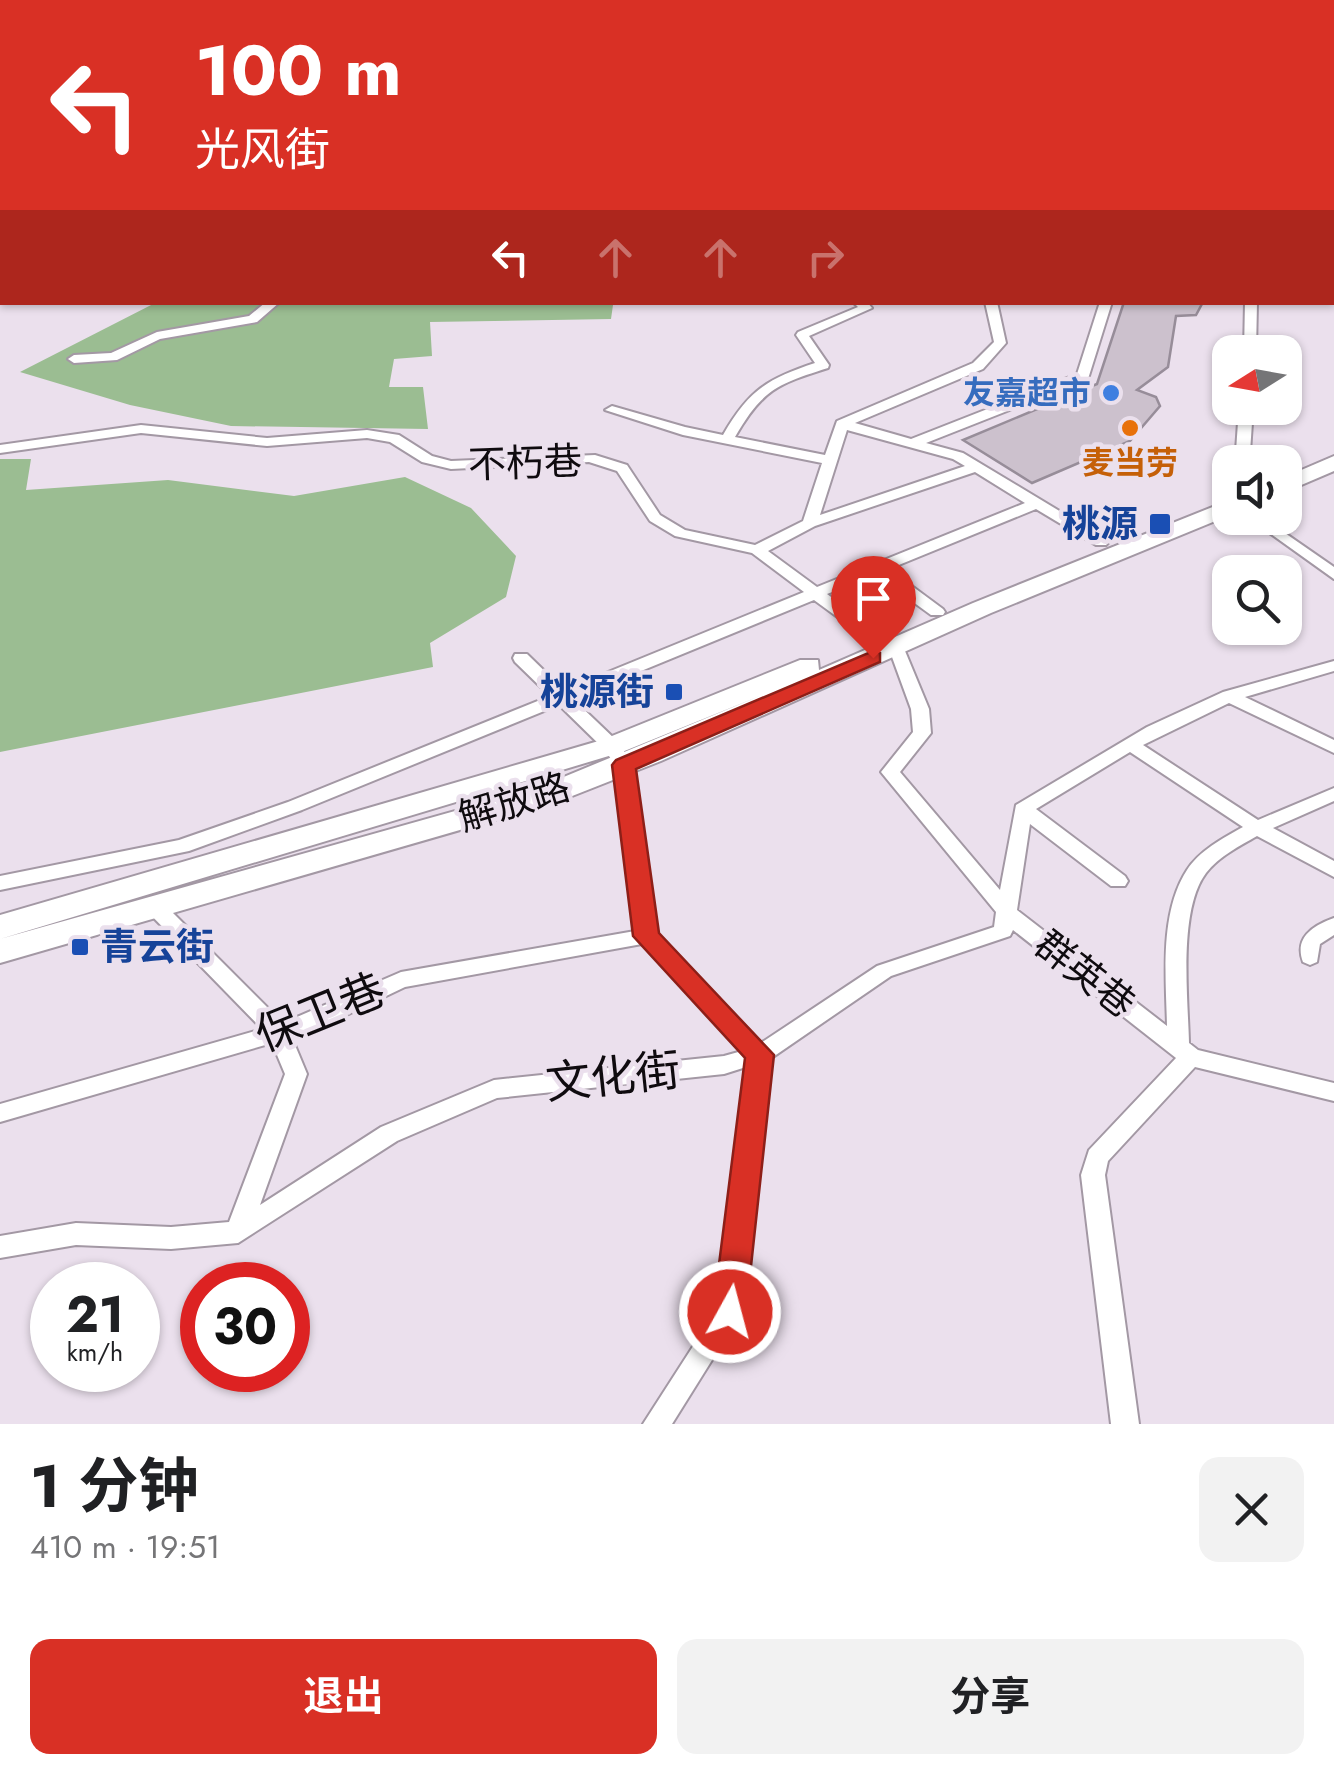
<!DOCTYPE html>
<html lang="zh">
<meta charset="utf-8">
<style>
body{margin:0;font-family:Jost,"Noto Sans SC",sans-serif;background:#f2f2f2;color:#202124;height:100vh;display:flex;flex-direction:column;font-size:38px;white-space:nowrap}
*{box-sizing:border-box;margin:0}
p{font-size:32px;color:#757577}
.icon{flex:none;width:55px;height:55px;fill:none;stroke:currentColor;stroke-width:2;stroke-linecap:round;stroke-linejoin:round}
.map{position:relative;height:1424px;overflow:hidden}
.side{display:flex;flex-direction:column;background:#fff;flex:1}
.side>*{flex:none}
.guide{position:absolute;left:0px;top:0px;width:1335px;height:305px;box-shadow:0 2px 8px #0004;background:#d93025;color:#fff;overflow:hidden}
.needle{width:65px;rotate:259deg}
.tools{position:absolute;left:1212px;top:335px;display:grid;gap:20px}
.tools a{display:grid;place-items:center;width:90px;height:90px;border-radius:20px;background:#fff;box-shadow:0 2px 8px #0004;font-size:50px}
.speed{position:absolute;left:30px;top:1262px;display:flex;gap:20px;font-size:50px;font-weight:700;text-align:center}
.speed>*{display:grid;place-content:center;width:130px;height:130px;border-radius:50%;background:#fff;box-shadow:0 2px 8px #0004;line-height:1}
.speed small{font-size:25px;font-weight:400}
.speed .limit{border:15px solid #d22;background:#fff;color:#111}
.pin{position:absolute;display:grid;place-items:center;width:85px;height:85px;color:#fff;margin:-102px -42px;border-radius:50% 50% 50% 0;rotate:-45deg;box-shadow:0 0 10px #0007}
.pin .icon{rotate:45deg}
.me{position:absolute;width:110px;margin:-55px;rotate:7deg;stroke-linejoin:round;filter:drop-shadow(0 0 8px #0008)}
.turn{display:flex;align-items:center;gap:35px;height:210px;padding:0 30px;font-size:45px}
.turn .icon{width:130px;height:130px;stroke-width:2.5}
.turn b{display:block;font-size:70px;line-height:85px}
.lanes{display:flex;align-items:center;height:95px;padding:0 30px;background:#0003;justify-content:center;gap:50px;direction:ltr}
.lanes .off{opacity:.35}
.round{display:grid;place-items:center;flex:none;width:105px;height:105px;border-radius:20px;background:#f2f2f2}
.summary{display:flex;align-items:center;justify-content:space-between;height:170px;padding:0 30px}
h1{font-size:60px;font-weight:700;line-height:75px}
.primary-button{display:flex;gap:20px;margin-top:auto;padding:20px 30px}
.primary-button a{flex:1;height:115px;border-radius:20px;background:#d93025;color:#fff;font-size:40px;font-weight:700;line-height:115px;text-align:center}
.primary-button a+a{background:#f2f2f2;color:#202124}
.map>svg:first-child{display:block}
.forest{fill:#9bbd92}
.building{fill:#ccc1cd;stroke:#978d99;stroke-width:2.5}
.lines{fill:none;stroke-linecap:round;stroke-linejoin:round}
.street-casing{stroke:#a398a4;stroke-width:4}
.secondary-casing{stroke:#a398a4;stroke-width:5}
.primary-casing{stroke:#a398a4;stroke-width:4}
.street{fill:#fff;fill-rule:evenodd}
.secondary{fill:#fff;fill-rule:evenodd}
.primary{fill:#fff;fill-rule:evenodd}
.route{fill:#d93025;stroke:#8d1f18;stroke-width:2.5}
.shop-dot{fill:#3f7fe0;stroke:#ebe0ed;stroke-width:4}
.food-dot{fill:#e8710a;stroke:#ebe0ed;stroke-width:4}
.transit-dot{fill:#1a4fb4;stroke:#ebe0ed;stroke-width:4}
.labels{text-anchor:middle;stroke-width:9;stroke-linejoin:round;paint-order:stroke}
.far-shop-label{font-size:32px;font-weight:bold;fill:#366cbe;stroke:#ebe0ed;text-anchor:end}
.far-food-label{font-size:32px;font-weight:bold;fill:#c56008;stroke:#ebe0ed}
.street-label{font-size:38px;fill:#0f0b0f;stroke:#ebe0ed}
.transit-label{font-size:38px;font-weight:bold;fill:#164399;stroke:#ebe0ed;text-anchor:end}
.near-street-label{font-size:45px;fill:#0f0b0f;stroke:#ebe0ed}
</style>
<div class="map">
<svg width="1334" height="1424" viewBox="0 0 1334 1424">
<rect width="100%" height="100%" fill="#ebe0ed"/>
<path class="forest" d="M155 303H619L613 305 611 319 430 322 432 356 394 359 389 387H423L428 429 231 426 130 405 20 372Z
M0 459H31L26 490 168 480 294 496 405 477 471 508 516 556 506 597 430 643 433 667 0 752Z"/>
<path class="building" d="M1124 302H1203L1196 315 1176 316 1168 367 1137 390 1156 397 1160 406 1130 441 1032 483 963 440 1097 384Z"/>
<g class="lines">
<defs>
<path id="street" d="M881 0H891L893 2H884Z
M1156 0H1164L1165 2H1157Z
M1202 0H1210V2H1202Z
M0 27H2V31H0Z
M1332 116H1334V122H1332Z
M0 211H2V218H0Z
M266 302H280L257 322 160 339 117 360 74 363 68 359 74 355 111 353 157 332 249 316Z
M853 302H867L872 308 809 336 829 365 828 368C777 384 762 390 735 437L825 455 837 421 973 363 994 342 985 302H997L1006 343 983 369 855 423 911 439 1077 374 1100 302H1112L1088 379 926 443 963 453 1106 539 1109 542 1106 545H1096L1036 509 889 569 943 609 945 612 943 615H931L876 575 827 594 905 651 929 709 931 733 900 772 1000 890 1016 805 1147 727 1223 692 1334 661V671L1245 697 1334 740V753L1229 703 1143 745 1258 820 1334 788V801L1273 828 1334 861V877L1257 836C1240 846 1219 856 1206 873 1178 910 1188 998 1189 1043L1198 1050 1334 1083V1101L1195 1067 1108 1161 1105 1175 1139 1424H1111L1081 1175 1089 1150 1176 1058 1013 930 1010 936 891 976 770 1059 742 1312 672 1424H643L717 1309 746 1067 724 1074 497 1098 397 1141 238 1243 171 1249 76 1245 0 1258V1236L76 1223 171 1227 229 1222 285 1074 272 1043 0 1122V1104L262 1029 147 911 144 906 147 901H161L283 1023 401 972 635 931 615 765 605 750 559 705 302 810 189 851 0 890V876L179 840 288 802 550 696 515 662 513 658 515 654H527L564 690 804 592 752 553 675 536 650 521 617 471 589 462 451 469 422 462 390 442 367 438 267 446 141 433 0 453V445L141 425 267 438 367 430 399 435 432 456 451 461 595 455 627 465 660 515 685 530 755 545 803 521 822 463 683 435 605 410 612 406 685 427 723 435C749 390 767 379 815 363L796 335 798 332 858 307ZM847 430 953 459 965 466 820 515ZM975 472 1025 503 817 587 768 551 815 526ZM814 600 892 657 911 709 913 732 881 772 996 912 994 927 877 966 761 1043 656 934 633 765 618 742 573 699ZM1130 752 1243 827C1223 838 1199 851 1187 870 1159 913 1166 978 1167 1026L1017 910 1030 824 1111 886H1125L1128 881 1125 876 1036 809ZM642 944 742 1051 724 1056 494 1080 381 1127 260 1205 307 1074 292 1038 311 1032 405 987Z
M1245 302H1257L1256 352H1244Z
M1239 408H1253L1250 452 1240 462H1230V469L1223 465 1236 451Z
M1269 522 1334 567V579L1264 529 1262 526 1264 523Z
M1334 918V935L1320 944 1317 962 1310 965 1303 962C1294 938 1312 926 1334 918Z"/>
<path id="secondary" d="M240 0H253L255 2H242Z
M1332 76H1334V84H1332Z"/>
<path id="primary" d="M1274 0H1286V2H1274Z
M1332 155 1334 156V167L1332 166Z
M1334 456V471L1285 492V477Z
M1230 500V515L991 613 661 761 557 802 0 963V939L537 788 784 686 622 752 0 939V915L602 740 800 660H818L819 670 973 603Z"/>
</defs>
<use href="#street" class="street-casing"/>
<use href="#secondary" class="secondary-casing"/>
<use href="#primary" class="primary-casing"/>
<use href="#street" class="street"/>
<use href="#secondary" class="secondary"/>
<use href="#primary" class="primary"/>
</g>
<path class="route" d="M873 651 880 653V662L636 769 659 933 774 1055 746 1312 741 1322 730 1327 718 1322 713 1312 745 1058 633 936 612 765 616 760Z"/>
<circle class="shop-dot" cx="1111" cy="393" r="10"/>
<circle class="food-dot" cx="1130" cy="428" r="10"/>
<g class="transit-dot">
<rect x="1148" y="512" width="24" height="24" rx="5"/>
<rect x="664" y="682" width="20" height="20" rx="5"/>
<rect x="70" y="937" width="20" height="20" rx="5"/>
</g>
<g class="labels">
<g class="far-shop-label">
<text x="1091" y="404">友嘉超市</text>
</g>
<g class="far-food-label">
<text x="1130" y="474">麦当劳</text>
</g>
<g class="street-label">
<text transform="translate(525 463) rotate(-2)" y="13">不朽巷</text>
<text transform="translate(514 802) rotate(-17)" y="13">解放路</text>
<text transform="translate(1085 974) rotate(38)" y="13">群英巷</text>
</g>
<g class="transit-label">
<text x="1138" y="537">桃源</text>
<text x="654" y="705">桃源街</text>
<text x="100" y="960" text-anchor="start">青云街</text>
</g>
<g class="near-street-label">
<text transform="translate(320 1012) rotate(-22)" y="16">保卫巷</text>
<text transform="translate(613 1076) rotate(-6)" y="16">文化街</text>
</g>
</g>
</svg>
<div class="tools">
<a><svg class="needle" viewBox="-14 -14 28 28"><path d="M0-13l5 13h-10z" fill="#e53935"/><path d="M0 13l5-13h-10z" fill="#757577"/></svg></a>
<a><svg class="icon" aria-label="sound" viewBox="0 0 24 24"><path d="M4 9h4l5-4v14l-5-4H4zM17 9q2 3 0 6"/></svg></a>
<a><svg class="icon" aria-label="search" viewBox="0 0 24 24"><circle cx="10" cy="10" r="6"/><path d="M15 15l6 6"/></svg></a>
</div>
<div class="speed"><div>21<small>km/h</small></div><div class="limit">30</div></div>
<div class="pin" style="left:873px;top:658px;background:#d93025"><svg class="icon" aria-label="arrive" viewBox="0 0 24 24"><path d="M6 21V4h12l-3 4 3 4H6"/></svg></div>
<svg class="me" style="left:730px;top:1312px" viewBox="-20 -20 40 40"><circle r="17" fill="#d93025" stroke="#fff" stroke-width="3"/><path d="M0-11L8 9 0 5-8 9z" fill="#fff"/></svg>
<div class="guide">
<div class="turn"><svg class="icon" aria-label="left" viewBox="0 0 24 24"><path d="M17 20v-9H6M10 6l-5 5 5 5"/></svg><div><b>100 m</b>光风街</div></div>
<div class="lanes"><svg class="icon" aria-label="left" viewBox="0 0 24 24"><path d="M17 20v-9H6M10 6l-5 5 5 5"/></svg><svg class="icon off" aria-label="ahead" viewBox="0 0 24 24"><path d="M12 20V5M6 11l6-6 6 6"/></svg><svg class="icon off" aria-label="ahead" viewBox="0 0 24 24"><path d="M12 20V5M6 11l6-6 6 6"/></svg><svg class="icon off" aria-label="right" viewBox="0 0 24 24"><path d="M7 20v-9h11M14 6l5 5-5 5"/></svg></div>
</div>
</div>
<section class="side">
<div class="summary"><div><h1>1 分钟</h1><p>410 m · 19:51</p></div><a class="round"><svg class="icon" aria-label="close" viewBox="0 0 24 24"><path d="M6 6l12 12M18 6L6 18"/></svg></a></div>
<div class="primary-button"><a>退出</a><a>分享</a></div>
</section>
